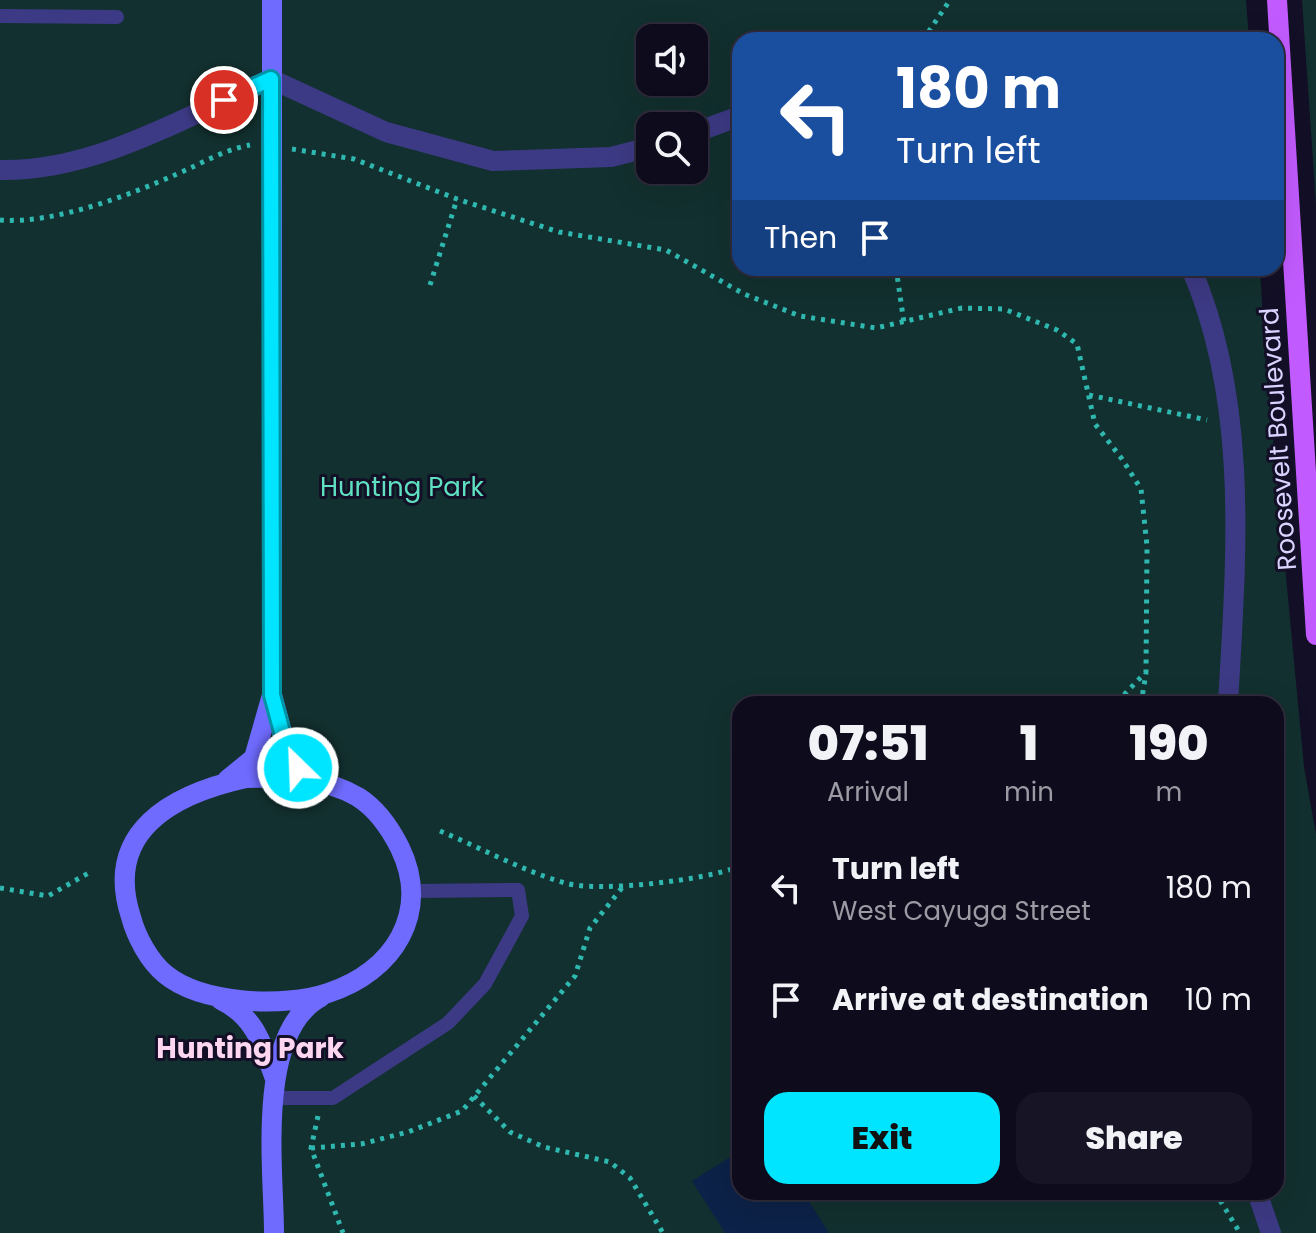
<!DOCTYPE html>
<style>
body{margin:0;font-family:Poppins,sans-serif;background:#171425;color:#f1f3f6;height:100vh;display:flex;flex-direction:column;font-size:30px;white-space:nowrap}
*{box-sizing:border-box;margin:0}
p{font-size:26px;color:#9b9ba3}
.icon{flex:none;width:44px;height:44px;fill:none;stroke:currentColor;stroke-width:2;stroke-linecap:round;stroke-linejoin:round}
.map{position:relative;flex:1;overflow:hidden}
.details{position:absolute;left:732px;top:696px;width:552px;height:504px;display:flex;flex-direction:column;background:#0e0b1c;border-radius:24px;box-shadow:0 8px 32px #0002,0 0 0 2px #2e2b3b}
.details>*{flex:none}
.guide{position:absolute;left:732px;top:32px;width:552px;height:244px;border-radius:24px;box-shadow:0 8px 32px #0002,0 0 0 2px #2e2b3b;background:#1a4fa0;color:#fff;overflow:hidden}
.tools{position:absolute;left:636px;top:24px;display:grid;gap:16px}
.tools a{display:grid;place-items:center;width:72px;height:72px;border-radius:16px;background:#0e0b1c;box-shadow:0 8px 32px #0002,0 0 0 2px #2e2b3b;font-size:40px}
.pin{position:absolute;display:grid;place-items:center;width:68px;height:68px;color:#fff;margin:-34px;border:4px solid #fff;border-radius:50%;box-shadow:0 2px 8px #0007}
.me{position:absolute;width:88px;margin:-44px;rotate:336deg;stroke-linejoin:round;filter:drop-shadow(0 0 6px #0008)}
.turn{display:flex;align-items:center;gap:28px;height:168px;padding:0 32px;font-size:36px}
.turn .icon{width:104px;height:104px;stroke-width:2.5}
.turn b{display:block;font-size:56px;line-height:68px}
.then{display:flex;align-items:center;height:76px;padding:0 32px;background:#0003;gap:16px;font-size:30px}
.eta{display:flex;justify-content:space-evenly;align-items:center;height:136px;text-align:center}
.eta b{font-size:48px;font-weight:800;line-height:56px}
.primary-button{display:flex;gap:16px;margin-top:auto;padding:16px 32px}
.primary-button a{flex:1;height:92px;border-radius:24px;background:#00e5ff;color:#111;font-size:32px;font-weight:800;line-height:92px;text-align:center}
.primary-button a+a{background:#171425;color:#f1f3f6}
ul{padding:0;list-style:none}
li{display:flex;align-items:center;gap:24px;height:112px;padding:0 32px}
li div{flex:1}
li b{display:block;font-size:30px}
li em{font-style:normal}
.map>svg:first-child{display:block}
.green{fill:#12302f;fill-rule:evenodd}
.water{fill:#0c2248}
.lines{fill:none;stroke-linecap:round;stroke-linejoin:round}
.path{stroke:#2fb8b0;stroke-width:5;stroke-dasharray:4 6;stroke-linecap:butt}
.service{stroke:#3d3a85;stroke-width:14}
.minor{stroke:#3d3a85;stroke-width:20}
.secondary{stroke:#6f6bff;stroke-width:20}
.primary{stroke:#c25bff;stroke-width:20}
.route-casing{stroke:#0095a6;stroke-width:20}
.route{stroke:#00e5ff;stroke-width:14}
.labels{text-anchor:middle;stroke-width:6;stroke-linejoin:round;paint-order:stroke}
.street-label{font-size:26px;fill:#d9d4ff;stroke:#130f26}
.park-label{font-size:26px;fill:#5fe0c0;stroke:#130f26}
.neighbourhood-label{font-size:28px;font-weight:bold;fill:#ffd6f0;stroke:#130f26}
</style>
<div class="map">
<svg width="1316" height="1233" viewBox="0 0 1316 1233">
<rect width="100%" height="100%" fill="#130f26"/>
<path class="green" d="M0 0H1246L1249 40H740V268H1260L1265 355 1304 767 1316 834V1233H0ZM650 38H694V82H650ZM650 126H694V170H650ZM740 704H1276V1192H740Z
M1302 0H1316V205Z"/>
<path class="water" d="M740 1151V1192H803L829 1233H725L692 1181Z"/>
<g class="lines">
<path class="path" d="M923 40 950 0
M292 149 354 159 457 199 559 232 666 250 744 294 800 316 876 328 962 308 1004 309 1057 330 1077 344 1095 424 1122 459 1141 489 1147 546 1146 672 1115 704
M0 220C55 224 127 196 177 174 203 163 223 150 250 145
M896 268 904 323
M430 285 457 199
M1089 395 1207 420
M1141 704 1146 673
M440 831C481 848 523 871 565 883 598 893 708 880 740 866
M0 888 48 896 92 871
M474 1096 510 1132 544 1147 610 1162 630 1178 663 1233
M318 1116 311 1148 343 1233
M311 1148 361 1144 408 1132 462 1111 575 976 590 928 625 884
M1215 1192 1240 1233"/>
<path class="service" d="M0 16 117 17
M274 1098H333L448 1023 485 984 522 916 518 890 414 891"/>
<path class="minor" d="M694 133 740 116
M0 170C95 172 186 116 271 79L386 132 493 161 611 157 650 147
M1191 268C1250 404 1236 560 1228 704
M1257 1192 1271 1233"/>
<path class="secondary" d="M272 0V695L289 758 316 781
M246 778C284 777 324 777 358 797 377 809 390 828 400 848 431 912 394 972 328 993 284 1008 201 1004 165 974 149 961 136 936 131 917 103 831 173 794 246 778Z
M227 780 254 758 272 695
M221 1000C254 1016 262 1043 274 1076
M274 1233C274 1170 255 1032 321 997"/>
<path class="primary" d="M1277 0 1316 635"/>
</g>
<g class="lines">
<defs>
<path id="route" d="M224 100 271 79 272 695 289 758 298 768"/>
</defs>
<use href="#route" class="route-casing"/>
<use href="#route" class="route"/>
</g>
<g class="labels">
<g class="street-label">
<text transform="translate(1278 439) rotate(-94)" y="9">Roosevelt Boulevard</text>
</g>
<g class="park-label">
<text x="402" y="496">Hunting Park</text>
</g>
<g class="neighbourhood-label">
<text x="250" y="1058">Hunting Park</text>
</g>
</g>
</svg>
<div class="tools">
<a><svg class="icon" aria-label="sound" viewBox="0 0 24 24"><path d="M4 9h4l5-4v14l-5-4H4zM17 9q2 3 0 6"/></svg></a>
<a><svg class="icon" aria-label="search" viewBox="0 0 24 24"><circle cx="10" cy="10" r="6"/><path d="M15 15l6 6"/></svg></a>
</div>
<div class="pin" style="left:224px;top:100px;background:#d93025"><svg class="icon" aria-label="arrive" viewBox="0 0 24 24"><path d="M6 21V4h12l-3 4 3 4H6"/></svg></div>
<svg class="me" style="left:298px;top:768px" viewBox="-20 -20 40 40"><circle r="17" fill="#00e5ff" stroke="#fff" stroke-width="3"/><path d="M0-11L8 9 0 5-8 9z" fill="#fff"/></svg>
<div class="guide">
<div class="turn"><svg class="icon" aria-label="left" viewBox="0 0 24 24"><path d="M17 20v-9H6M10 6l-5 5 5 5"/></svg><div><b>180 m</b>Turn left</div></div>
<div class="then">Then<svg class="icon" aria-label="arrive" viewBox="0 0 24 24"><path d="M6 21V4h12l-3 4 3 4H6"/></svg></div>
</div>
<section class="details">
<div class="eta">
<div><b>07:51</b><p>Arrival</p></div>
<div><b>1</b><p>min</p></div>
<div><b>190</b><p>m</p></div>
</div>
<ul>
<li><svg class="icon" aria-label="left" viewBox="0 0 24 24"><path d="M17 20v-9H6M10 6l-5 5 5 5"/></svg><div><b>Turn left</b><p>West Cayuga Street</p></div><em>180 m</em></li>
<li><svg class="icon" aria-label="arrive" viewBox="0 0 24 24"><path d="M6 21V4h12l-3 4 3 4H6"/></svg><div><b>Arrive at destination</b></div><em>10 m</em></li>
</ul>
<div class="primary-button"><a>Exit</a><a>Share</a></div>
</section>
</div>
